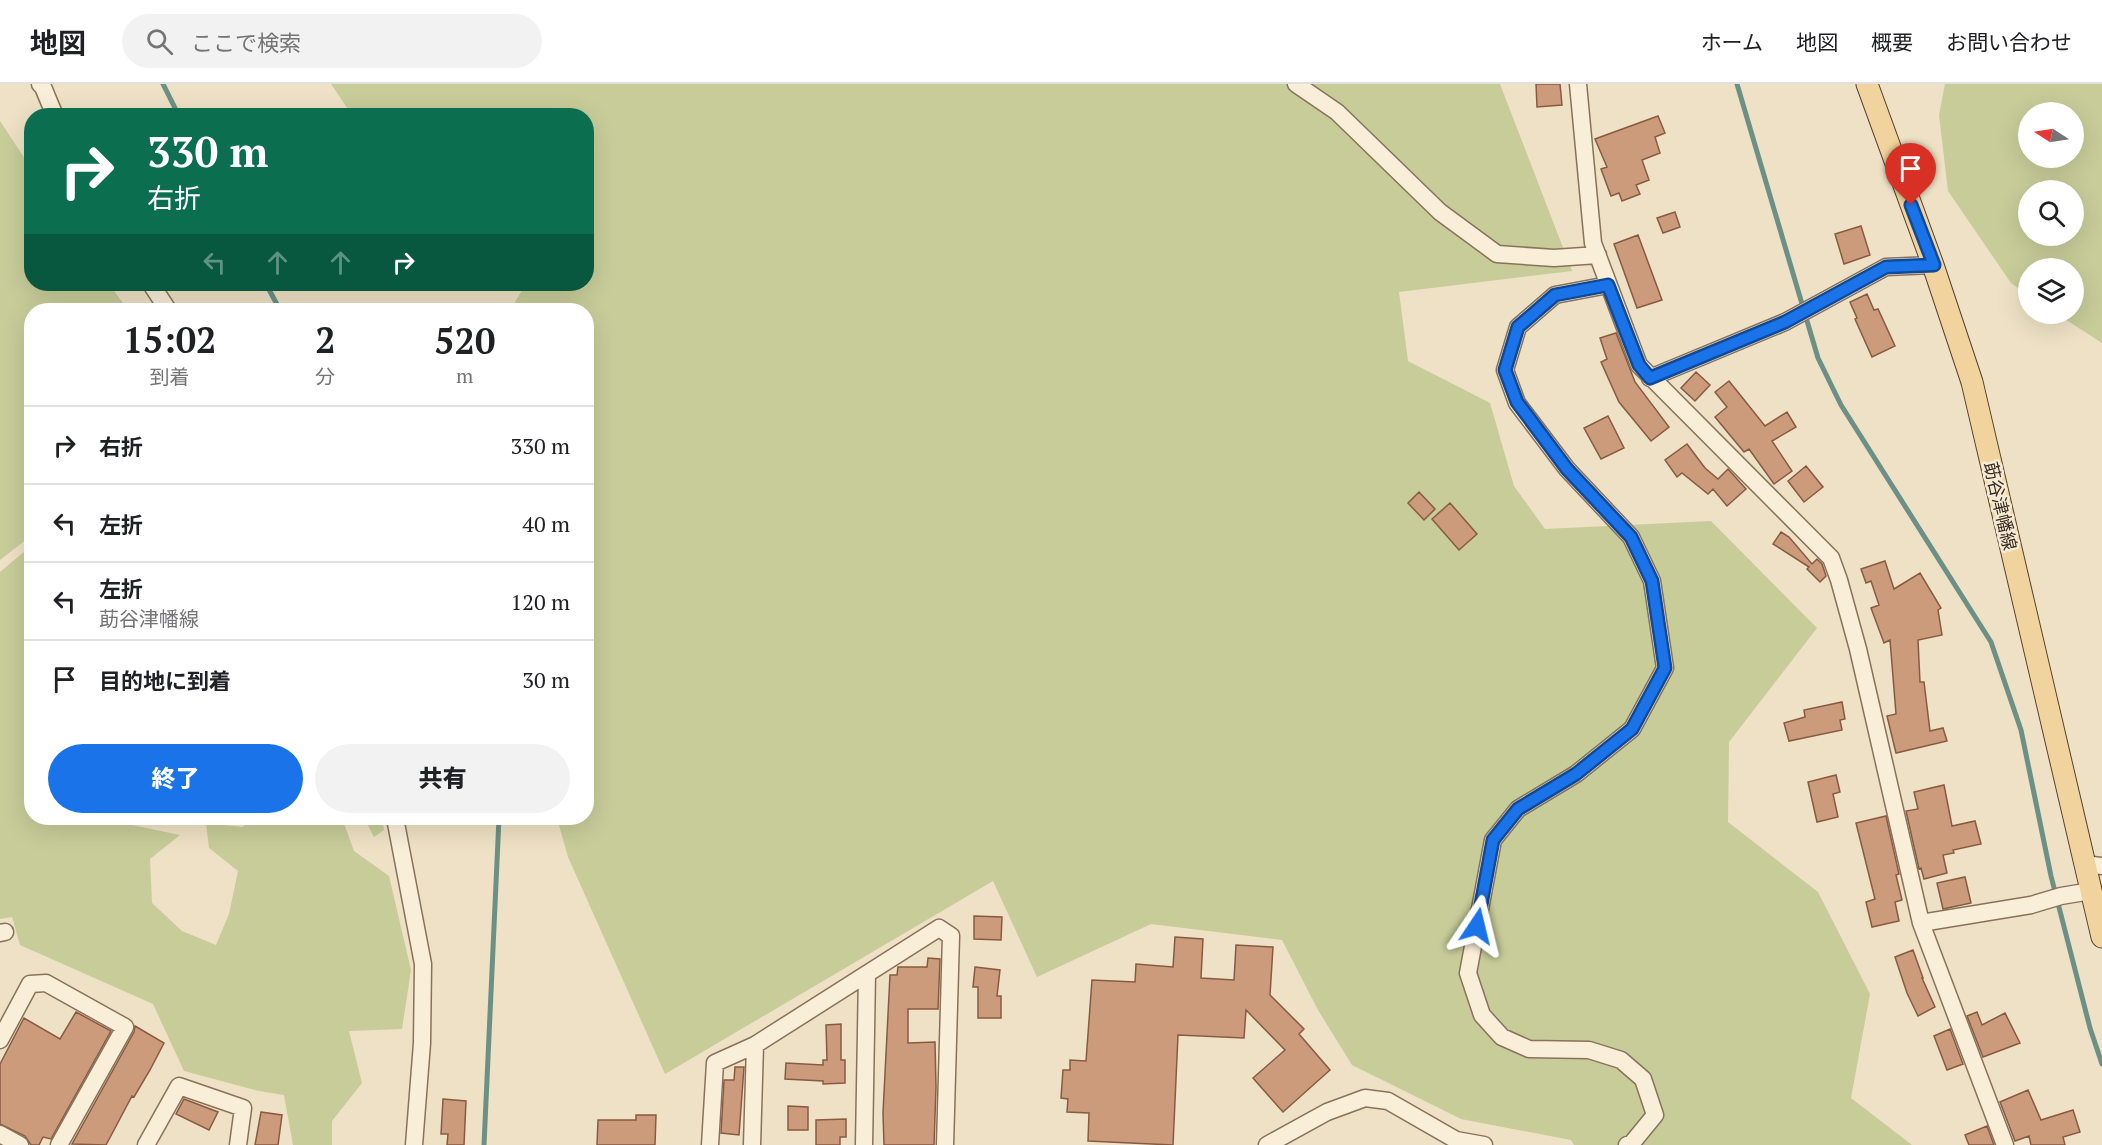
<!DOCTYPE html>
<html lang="ja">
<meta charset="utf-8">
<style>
body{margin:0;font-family:"PT Serif","Noto Sans JP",serif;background:#f2f2f2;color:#202124;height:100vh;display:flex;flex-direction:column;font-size:22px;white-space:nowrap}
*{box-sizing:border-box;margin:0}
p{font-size:20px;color:#757577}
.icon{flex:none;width:33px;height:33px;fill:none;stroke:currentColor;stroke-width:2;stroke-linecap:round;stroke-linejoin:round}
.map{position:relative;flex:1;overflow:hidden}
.details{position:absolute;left:24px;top:219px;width:570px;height:522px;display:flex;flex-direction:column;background:#fff;border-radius:24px;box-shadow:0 6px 24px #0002}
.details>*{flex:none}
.hud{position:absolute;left:24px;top:24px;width:570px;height:183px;border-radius:24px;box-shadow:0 6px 24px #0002;background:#0b6e4f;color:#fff;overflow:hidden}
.needle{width:39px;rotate:282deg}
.tools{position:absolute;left:2018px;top:18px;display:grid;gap:12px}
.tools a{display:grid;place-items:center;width:66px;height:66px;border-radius:50%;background:#fff;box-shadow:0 6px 24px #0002;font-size:30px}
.pin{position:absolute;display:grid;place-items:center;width:51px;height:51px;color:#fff;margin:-62px -26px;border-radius:50% 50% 50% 0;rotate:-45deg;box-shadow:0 0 6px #0007}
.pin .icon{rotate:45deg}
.me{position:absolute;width:66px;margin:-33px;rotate:10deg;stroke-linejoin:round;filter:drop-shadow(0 0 4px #0008)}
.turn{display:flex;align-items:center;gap:21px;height:126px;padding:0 24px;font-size:27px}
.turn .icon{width:78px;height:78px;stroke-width:2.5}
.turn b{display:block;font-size:42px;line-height:51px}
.lanes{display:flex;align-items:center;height:57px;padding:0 24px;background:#0003;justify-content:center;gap:30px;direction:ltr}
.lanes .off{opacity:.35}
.eta{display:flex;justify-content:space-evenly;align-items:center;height:102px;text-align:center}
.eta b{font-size:36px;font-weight:800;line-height:42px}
.primary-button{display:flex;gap:12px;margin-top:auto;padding:12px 24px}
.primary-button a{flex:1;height:69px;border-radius:36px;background:#1a73e8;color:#fff;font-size:24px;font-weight:800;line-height:69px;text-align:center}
.primary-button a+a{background:#f2f2f2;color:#202124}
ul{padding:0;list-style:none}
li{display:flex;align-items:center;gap:18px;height:78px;padding:0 24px;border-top:2px solid #e0e0e0}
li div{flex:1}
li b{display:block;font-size:22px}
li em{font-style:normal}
header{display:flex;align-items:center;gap:36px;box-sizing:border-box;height:84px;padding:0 30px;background:#fff;border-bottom:2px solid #e0e0e0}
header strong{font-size:28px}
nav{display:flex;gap:33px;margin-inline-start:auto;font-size:21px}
.search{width:420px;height:54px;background:#f2f2f2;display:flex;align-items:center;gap:15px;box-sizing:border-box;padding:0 21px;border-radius:33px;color:#757577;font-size:22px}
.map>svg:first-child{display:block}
.green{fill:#c7cc99;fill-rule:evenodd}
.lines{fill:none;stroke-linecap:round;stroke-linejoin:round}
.stream{stroke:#6d9086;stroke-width:5}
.building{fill:#cc9b7b;stroke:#885b41;stroke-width:1.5}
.minor-casing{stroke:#89725b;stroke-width:19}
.major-casing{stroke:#57412f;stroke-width:23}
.minor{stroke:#f9eed8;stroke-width:16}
.major{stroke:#f1d49d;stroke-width:21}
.route-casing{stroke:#114b97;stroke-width:15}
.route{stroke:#1a73e8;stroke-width:10}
.labels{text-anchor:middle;stroke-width:5;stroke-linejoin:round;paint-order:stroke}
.street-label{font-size:18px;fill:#392b1f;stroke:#f5ebd4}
</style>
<header>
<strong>地図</strong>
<div class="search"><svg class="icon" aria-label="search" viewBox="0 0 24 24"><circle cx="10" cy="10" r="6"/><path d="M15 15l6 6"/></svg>ここで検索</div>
<nav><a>ホーム</a><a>地図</a><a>概要</a><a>お問い合わせ</a></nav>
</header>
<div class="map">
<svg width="2102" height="1061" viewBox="0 0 2102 1061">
<rect width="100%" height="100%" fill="#eee1c5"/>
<path class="green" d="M331 0H1500L1572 187 1399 208 1408 277 1490 319 1514 402 1545 445 1711 437 1817 544 1729 658 1728 738 1818 808 1870 910 1851 1014 1912 1061H1574L1571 1056 1461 1035 1352 981 1318 926 1282 856 1151 840 1037 893 993 797 665 990 568 773 557 734H586V226H510L526 200H586V32L352 31Z
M1945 0H2102V259L2057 230H2073V184H2028V211L2011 199 1948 107 1939 31ZM2028 28H2073V74H2028ZM2073 106V152H2028V106Z
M0 37 31 84 32 200H109L128 226H32L31 452 0 476Z
M31 462 32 734H128L132 741 180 751 150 775 152 819 182 847 216 861 229 830 238 787 209 764 206 739 242 743 256 734H342L354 767 389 792 411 886 402 945 349 947 362 999 332 1037V1061H293L284 1011 259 1007 184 987 153 920 20 861 12 833 0 835V488Z
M364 734H382L384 746 374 753Z"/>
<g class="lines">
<path class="stream" d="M163 0 179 32
M1737 0 1818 274 1841 321 1991 558 2021 646 2051 792 2090 944 2102 980
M266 200 280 226
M484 1061 499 734"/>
</g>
<path class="building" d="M1536 0H1560L1562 21 1537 23Z
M1658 32 1665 49 1655 53 1660 69 1642 76 1649 96 1636 101 1640 110 1622 117 1619 109 1611 112 1601 85 1607 83 1595 55Z
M1675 128 1680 143 1663 149 1657 134Z
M1861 142 1870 171 1844 180 1835 150Z
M1638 151 1662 216 1637 224 1614 160Z
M1867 210 1874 226 1878 225 1895 262 1872 273 1855 235 1857 234 1850 218Z
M1616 249 1635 298 1669 343 1651 357 1619 318 1601 278 1607 275 1600 254Z
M1696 288 1710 301 1695 317 1681 304Z
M1729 297 1765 342 1787 328 1796 343 1772 357 1792 387 1774 400 1749 365 1744 368 1715 333 1727 323 1715 308Z
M1608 332 1624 364 1601 375 1584 344Z
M1687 360 1705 384 1718 395 1728 385 1746 405 1727 422 1713 405 1708 410 1682 389 1677 393 1665 376Z
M1806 382 1823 403 1804 418 1788 397Z
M1419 408 1435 425 1424 436 1408 419Z
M1450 419 1477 450 1459 466 1432 435Z
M1781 448 1789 453 1812 480 1817 475 1822 480 1826 492 1820 498 1807 485 1809 483 1773 460Z
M1885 477 1894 505 1920 489 1941 524 1938 526 1942 551 1918 556 1920 598H1924L1930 647 1943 644 1947 657 1896 669 1887 632 1896 630 1890 556 1884 559 1871 524 1879 521 1871 497 1866 499 1861 485Z
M1842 618 1845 635 1840 636 1842 646 1789 657 1784 639 1805 633 1804 626Z
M1836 691 1840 708 1833 710 1838 733 1817 738 1808 698Z
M1944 701 1952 742 1975 737 1981 760 1953 766 1954 769 1943 771 1947 789 1924 795 1921 784 1919 785 1906 727 1918 725 1914 708Z
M1886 732 1899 790 1896 791 1902 816 1895 818 1899 837 1872 843 1866 818 1875 815 1856 739Z
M1965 793 1971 819 1943 825 1937 799Z
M974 832 1002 833 1001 856 974 855Z
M1175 853 1203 855 1201 894 1234 896 1236 861 1273 863 1270 911 1304 945 1299 950 1330 986 1283 1028 1253 994 1285 966 1246 926 1244 954 1178 951 1173 1061 1088 1057 1089 1029 1067 1028 1068 1015 1061 1014 1063 986H1070V976L1086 977 1092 896 1135 898 1136 880 1173 883Z
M1913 866 1923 894H1922L1935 923 1918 932 1907 909 1895 873Z
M928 874 940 875 938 925H908V959L935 958 936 1003 934 1061H884L883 1029 890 891H897L898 883H927Z
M975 883 1000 886 997 912H1001V934H978V903H973Z
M76 928 111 947 51 1055 43 1053 39 1061H31L25 1052 0 1040V980L24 934 60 955Z
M1977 928 1982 941 2005 929 2020 959 1983 973 1967 932Z
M841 940V976H845V999L823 1000V997L785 995 786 979 823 981V976H827L826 941Z
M135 942 164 959 150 986 134 1013 132 1012 106 1061 72 1060 134 948Z
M1950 945 1963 980 1947 986 1934 952Z
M735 983H744L739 1051 721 1049 724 996H734Z
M2028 1006 2041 1036 2073 1026 2080 1048 2063 1053 2065 1061H2031L2029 1052 2015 1057 2000 1018Z
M184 1015 218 1028 209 1046 176 1030Z
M443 1015 466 1017 464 1061H447L448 1050H441Z
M788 1022 808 1023V1046H788Z
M261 1028 282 1031 278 1061H255Z
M636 1031H656L655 1061H597L598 1036H636Z
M846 1035V1053H840V1061H816V1036Z
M1987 1042 1994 1061H1969L1965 1051Z"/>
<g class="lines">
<defs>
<path id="minor" d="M40 0 43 3 55 32
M1296 0 1337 28 1440 128 1497 170 1554 174 1598 171
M1578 0 1593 159 1639 281 1831 474 1839 496 1858 565 1921 839 2005 1061
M151 200 168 226
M1608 201 1555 211 1518 243 1505 286 1517 319 1567 385 1631 453 1652 497 1665 584 1632 645 1576 690 1518 725 1493 756 1468 889 1482 931 1502 953 1529 965 1589 966 1621 976 1643 995 1655 1031 1632 1059 1627 1061
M1650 294 1785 238 1886 183 1933 181
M395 734 423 880 422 959 414 1061
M2084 780 2102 782
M1921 839 2031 821 2061 812 2091 807
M0 849 5 848
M0 956 30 900 46 899 125 943 59 1061
M0 1050 20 1061
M146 1061 179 1002 243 1024 238 1061
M710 1061 715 979 755 961
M752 1061 755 961 939 844 951 852 945 1061
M864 1061 867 890
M1267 1061 1327 1028 1365 1014 1388 1017 1456 1056 1484 1061"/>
<path id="major" d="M1867 0 1933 181 1972 298 2102 853"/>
</defs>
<use href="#minor" class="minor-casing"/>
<use href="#major" class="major-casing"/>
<use href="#minor" class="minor"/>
<use href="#major" class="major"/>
</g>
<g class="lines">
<defs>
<path id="route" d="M1477 842 1493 756 1518 725 1576 690 1632 645 1665 584 1652 497 1631 453 1567 385 1517 318 1505 286 1518 243 1555 211 1608 201 1639 281 1650 294 1785 238 1886 183 1934 181 1911 121"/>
</defs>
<use href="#route" class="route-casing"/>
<use href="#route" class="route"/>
</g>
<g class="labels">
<g class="street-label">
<text transform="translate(2000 422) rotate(77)" y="6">莇谷津幡線</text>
</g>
</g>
</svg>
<div class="tools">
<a><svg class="needle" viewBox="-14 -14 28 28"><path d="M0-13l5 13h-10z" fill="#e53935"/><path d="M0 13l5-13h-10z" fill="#757577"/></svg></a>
<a><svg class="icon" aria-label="search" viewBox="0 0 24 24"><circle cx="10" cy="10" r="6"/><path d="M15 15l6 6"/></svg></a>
<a><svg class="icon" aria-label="layers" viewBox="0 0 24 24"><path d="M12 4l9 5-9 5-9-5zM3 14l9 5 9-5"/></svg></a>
</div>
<div class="pin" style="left:1911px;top:121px;background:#d93025"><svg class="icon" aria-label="arrive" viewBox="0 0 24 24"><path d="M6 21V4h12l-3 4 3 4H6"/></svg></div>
<svg class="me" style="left:1477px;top:842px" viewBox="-20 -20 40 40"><path d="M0-17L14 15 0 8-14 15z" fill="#1a73e8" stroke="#fff" stroke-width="4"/></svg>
<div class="hud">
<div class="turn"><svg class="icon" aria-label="right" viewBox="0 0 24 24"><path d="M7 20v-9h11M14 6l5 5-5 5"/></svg><div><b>330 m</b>右折</div></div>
<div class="lanes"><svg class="icon off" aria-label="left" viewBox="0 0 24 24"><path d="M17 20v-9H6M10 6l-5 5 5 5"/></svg><svg class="icon off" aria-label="ahead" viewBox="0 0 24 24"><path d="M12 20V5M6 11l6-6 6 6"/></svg><svg class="icon off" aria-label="ahead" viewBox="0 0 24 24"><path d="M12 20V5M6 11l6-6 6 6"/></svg><svg class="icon" aria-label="right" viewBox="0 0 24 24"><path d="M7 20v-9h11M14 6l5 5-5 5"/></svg></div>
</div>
<section class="details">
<div class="eta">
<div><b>15:02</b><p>到着</p></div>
<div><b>2</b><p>分</p></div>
<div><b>520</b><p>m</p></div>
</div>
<ul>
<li><svg class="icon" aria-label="right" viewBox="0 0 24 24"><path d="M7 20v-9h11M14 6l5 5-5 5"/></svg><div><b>右折</b></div><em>330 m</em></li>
<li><svg class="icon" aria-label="left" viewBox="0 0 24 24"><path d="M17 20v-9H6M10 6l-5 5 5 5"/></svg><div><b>左折</b></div><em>40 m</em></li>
<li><svg class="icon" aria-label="left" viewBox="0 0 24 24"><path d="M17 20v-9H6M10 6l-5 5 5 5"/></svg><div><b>左折</b><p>莇谷津幡線</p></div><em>120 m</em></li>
<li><svg class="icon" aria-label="arrive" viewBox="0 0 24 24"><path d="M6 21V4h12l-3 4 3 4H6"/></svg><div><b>目的地に到着</b></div><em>30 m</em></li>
</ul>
<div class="primary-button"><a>終了</a><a>共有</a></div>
</section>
</div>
